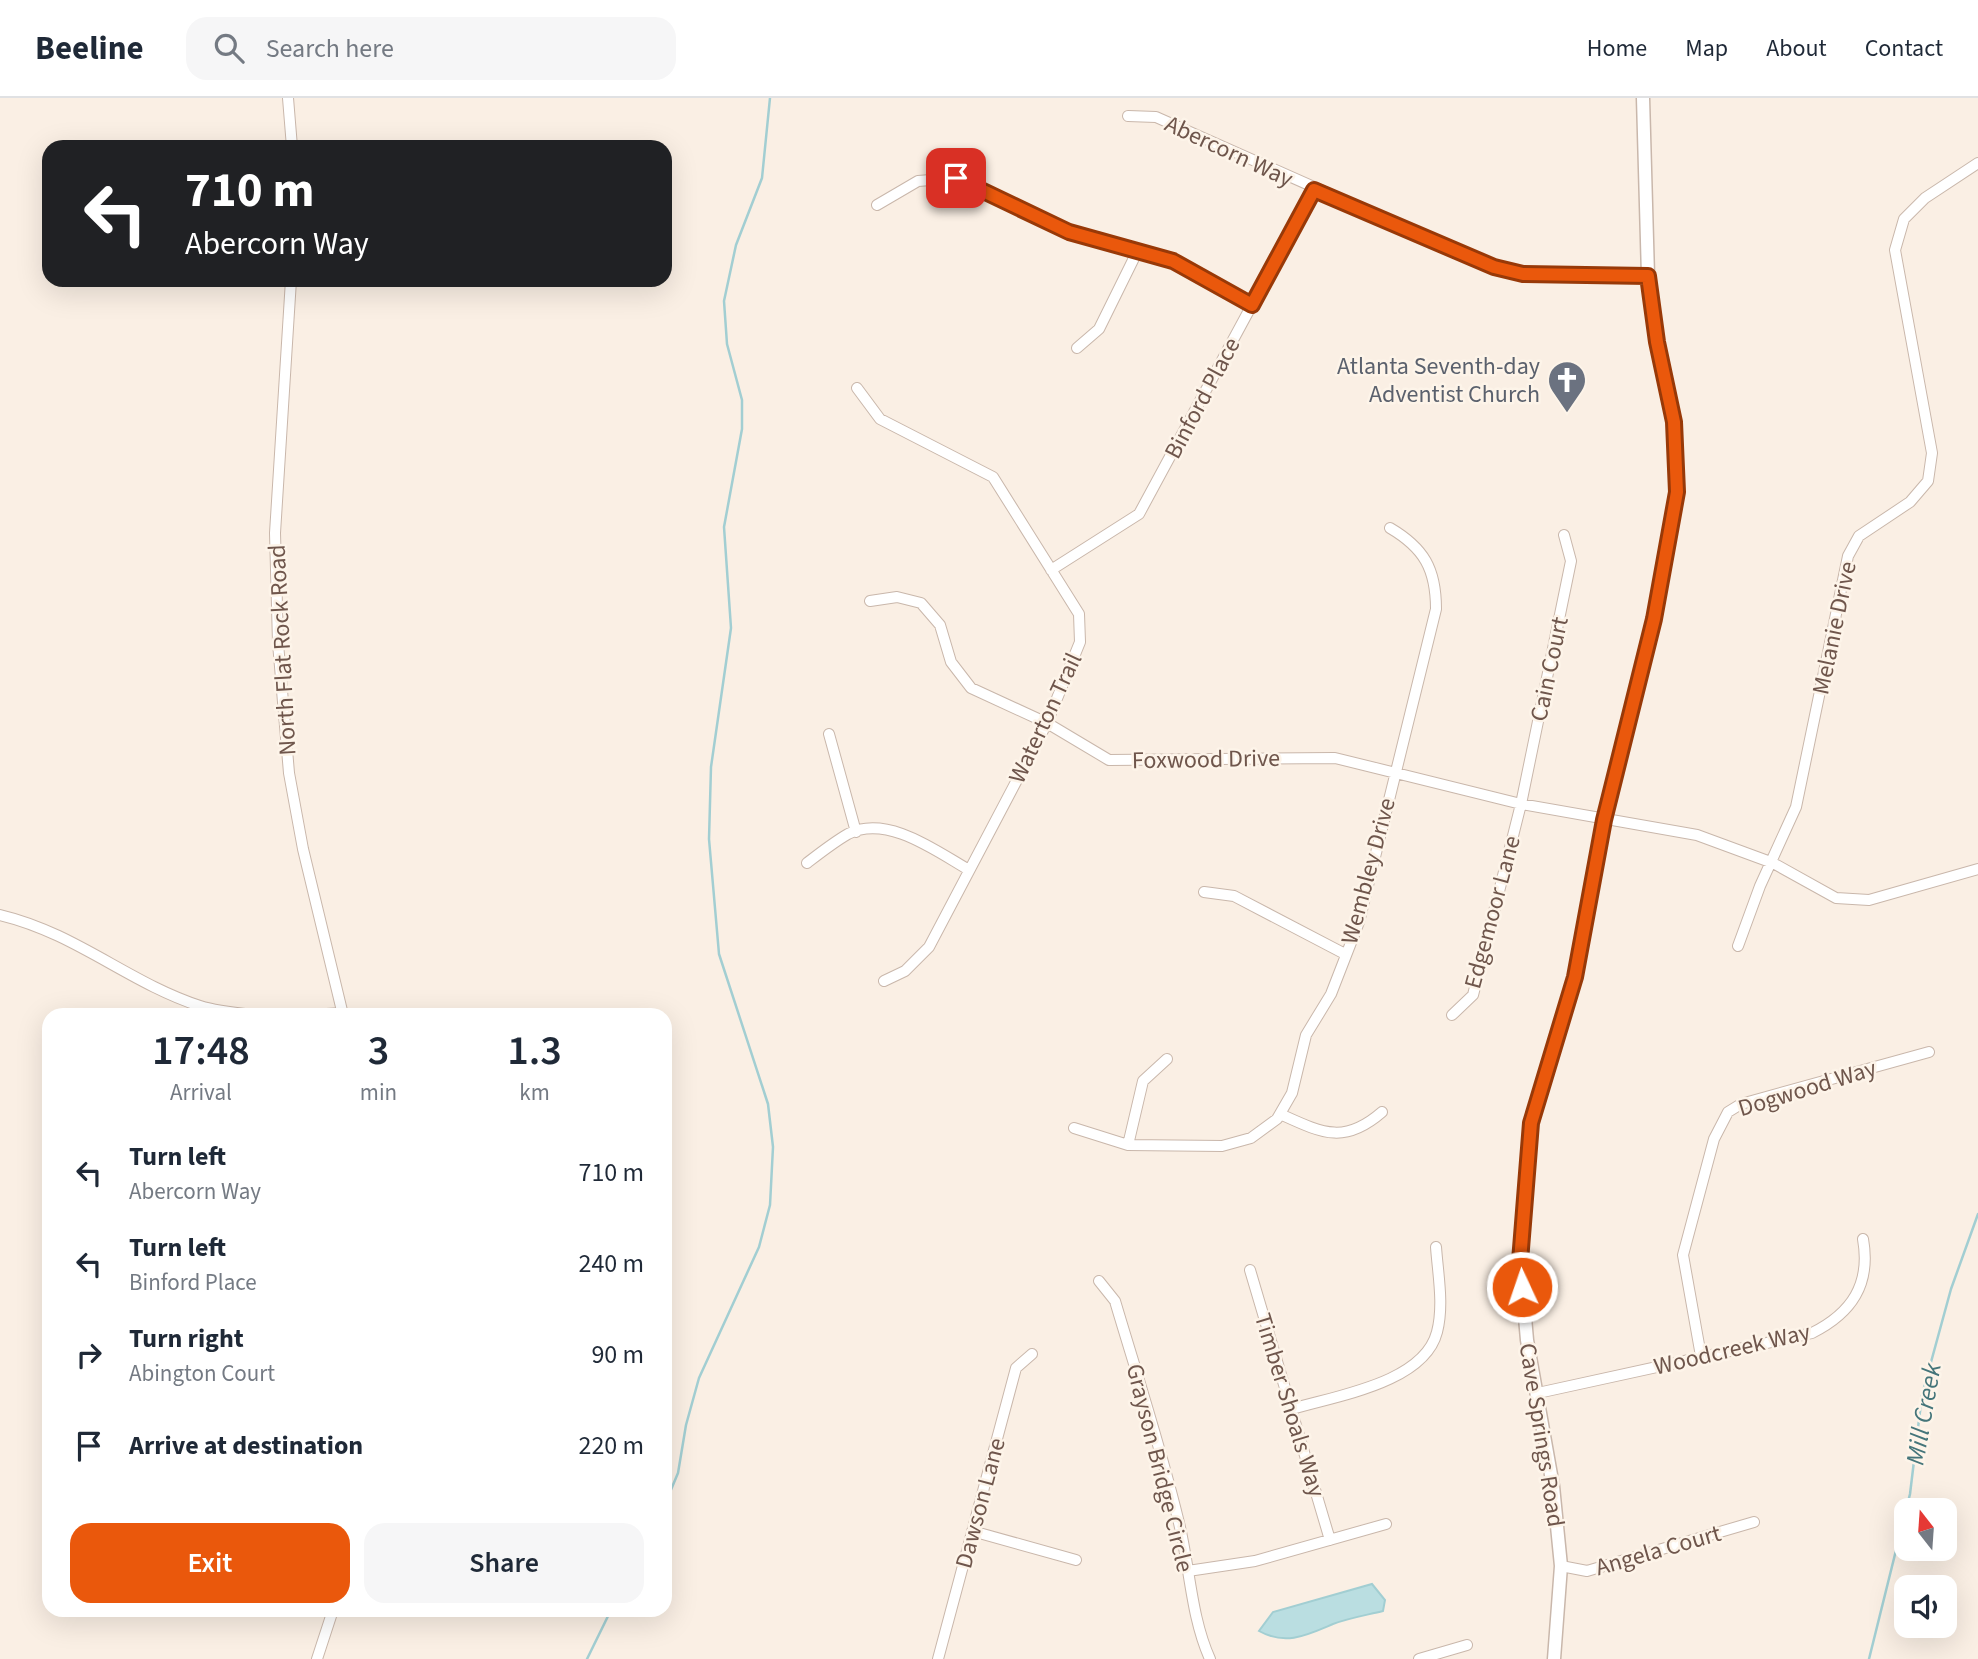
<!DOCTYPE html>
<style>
body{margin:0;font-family:"Source Sans 3",sans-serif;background:#f6f6f7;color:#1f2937;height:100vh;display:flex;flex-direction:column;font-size:26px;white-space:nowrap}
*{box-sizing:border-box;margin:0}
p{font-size:23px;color:#747a83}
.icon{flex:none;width:38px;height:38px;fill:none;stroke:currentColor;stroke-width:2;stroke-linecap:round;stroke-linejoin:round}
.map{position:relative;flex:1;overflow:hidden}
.details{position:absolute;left:42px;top:910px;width:630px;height:609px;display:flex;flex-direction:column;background:#fff;border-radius:21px;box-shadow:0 7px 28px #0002}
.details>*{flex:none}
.top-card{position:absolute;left:42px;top:42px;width:630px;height:147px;border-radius:21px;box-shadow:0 7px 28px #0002;background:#202124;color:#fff;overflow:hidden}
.needle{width:46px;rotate:343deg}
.buttons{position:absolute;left:1894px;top:1400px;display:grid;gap:14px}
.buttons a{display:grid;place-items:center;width:63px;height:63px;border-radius:14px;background:#fff;box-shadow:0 7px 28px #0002;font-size:35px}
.pin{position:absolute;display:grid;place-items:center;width:60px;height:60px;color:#fff;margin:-30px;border-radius:14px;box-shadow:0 4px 10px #0006}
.me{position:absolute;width:77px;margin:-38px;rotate:357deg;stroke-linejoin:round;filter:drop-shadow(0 0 5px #0008)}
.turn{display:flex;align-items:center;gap:24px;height:147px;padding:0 28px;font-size:32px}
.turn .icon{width:91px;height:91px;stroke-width:2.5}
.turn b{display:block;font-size:49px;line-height:60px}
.eta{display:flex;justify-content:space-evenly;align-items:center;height:119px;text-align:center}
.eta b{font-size:42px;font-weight:600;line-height:49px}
.primary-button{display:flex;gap:14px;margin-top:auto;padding:14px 28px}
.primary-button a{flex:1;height:80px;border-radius:21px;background:#ea580c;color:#fff;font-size:28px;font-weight:600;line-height:80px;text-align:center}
.primary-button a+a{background:#f6f6f7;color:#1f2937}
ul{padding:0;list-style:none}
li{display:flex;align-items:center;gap:21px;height:91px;padding:0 28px}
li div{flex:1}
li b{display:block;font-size:26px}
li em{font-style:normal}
header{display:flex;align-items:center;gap:42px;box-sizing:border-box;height:98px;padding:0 35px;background:#fff;border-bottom:2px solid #e0e1e3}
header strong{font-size:33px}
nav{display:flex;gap:38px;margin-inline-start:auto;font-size:24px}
.search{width:490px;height:63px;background:#f6f6f7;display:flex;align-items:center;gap:18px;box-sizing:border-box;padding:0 24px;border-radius:21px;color:#747a83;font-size:26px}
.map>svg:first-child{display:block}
.water{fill:#badee1;stroke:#a2ced2;stroke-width:2}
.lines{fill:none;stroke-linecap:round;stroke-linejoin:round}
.stream{stroke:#a2ced2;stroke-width:2.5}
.minor-casing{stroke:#c9b7ab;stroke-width:12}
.tertiary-casing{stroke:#c9b7ab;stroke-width:15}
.minor{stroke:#fff;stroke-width:10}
.tertiary{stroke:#fff;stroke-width:12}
.route-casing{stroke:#983908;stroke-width:18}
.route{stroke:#ea580c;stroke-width:12}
.labels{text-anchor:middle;stroke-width:5;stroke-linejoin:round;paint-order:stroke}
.street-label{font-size:24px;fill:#6f564c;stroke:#fdf4e9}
.worship-label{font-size:24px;fill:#5b616d;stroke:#fdf4e9;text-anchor:end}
.water-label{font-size:26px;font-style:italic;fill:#45757a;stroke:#fdf4e9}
</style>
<header>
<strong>Beeline</strong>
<div class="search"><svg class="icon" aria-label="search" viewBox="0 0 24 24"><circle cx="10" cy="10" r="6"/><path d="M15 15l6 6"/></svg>Search here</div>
<nav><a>Home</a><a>Map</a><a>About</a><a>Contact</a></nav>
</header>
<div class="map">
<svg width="1978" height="1561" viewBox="0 0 1978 1561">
<rect width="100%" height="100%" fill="#faefe4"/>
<path class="water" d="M1372 1486 1385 1502 1383 1513C1367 1517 1349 1520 1333 1526 1307 1537 1286 1548 1259 1533L1273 1514Z"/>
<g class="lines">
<path class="stream" d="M665 1406 678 1375 686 1327 699 1280 759 1149 770 1107 773 1049 768 1006 719 856 709 741 711 669 731 530 724 429 742 331V302L727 246 724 203 736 147 762 80 770 0
M587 1561 611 1512
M1869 1561 1910 1396 1922 1297 1951 1191 1978 1116"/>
<defs>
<path id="minor" d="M288 0 292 49
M1128 18 1156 19 1494 169 1523 176 1648 178
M877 107 918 83 956 80 1069 134 1173 163 1252 207
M291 182 275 435 278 545 289 675 303 751 343 917
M1077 250 1099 231 1137 154
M857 290 880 321 993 379 1079 516 1080 544 1047 625 929 849 905 873 884 883
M1051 472 1139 416 1314 92
M870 503 897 499 921 505 940 527 951 564 971 590 1047 625 1109 662 1335 660 1521 706 1697 737 1773 765 1836 800 1869 802 1978 771
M829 636 856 734
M807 765C820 755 834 744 848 736 887 716 936 753 969 772
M1204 794 1234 798 1345 856
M0 817C76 835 129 885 200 908 216 913 235 915 253 917
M1738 848 1760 788 1796 709 1848 458 1859 438 1910 404 1928 383 1932 355 1895 152 1904 121 1925 100 1978 65
M311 917 342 915
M1452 917 1473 897 1521 706 1571 463 1564 437
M1280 1016C1322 1035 1344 1047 1382 1014
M1074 1030 1128 1047 1222 1048 1251 1040 1277 1021 1292 995 1306 937 1331 896 1359 824 1436 511C1436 471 1424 450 1390 430
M1128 1047 1143 983 1167 961
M1250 1172 1330 1442
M1099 1183 1115 1203C1137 1277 1161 1350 1179 1425 1190 1470 1191 1519 1210 1561
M1701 1258 1683 1157 1714 1041 1728 1014 1741 1006 1929 954
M1538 1295 1812 1235C1852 1215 1871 1186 1863 1141
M1292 1311C1335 1298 1424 1285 1437 1234 1444 1207 1438 1177 1436 1149
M972 1433 1076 1462
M1561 1468 1587 1473 1754 1424
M1188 1473 1255 1463 1386 1426
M317 1561 333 1512
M938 1561 1016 1270 1032 1256
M1419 1561 1467 1547"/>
<path id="tertiary" d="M1554 1561 1561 1468 1553 1388 1527 1242 1520 1163 1531 1025 1575 879 1604 722 1654 521 1677 394 1674 324 1657 244 1648 178 1643 0"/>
</defs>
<use href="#minor" class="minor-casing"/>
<use href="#tertiary" class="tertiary-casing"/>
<use href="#minor" class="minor"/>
<use href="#tertiary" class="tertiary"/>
</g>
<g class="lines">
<defs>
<path id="route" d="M956 80 1069 134 1173 163 1252 207 1314 92 1494 169 1523 176 1648 178 1657 244 1674 324 1677 394 1654 521 1604 722 1575 879 1531 1025 1520 1163 1522 1189"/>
</defs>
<use href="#route" class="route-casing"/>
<use href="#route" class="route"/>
</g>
<defs>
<symbol id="church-pin" viewBox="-11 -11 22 30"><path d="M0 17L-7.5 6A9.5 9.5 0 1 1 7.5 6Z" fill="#6b7280" stroke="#fdf4e9"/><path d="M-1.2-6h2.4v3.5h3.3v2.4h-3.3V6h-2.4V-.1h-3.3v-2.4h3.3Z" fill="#fff"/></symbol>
</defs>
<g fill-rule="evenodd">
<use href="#church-pin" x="1545" y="260" width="44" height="60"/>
</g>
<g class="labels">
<g class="street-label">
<text transform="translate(1229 53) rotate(25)" y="8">Abercorn Way</text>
<text transform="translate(1202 300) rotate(-62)" y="8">Binford Place</text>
<text transform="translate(1834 530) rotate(-78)" y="8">Melanie Drive</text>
<text transform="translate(282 552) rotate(-93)" y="8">North Flat Rock Road</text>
<text transform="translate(1549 571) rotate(-78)" y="8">Cain Court</text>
<text transform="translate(1045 620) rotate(-65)" y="8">Waterton Trail</text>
<text transform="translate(1206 661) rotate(-1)" y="8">Foxwood Drive</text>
<text transform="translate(1368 773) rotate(-75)" y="8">Wembley Drive</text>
<text transform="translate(1492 814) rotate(-75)" y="8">Edgemoor Lane</text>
<text transform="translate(1807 990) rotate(-17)" y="8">Dogwood Way</text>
<text transform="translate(1732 1251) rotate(-13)" y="8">Woodcreek Way</text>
<text transform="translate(1290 1307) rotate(73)" y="8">Timber Shoals Way</text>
<text transform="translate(1542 1337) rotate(81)" y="8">Cave Springs Road</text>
<text transform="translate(1160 1370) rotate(76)" y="8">Grayson Bridge Circle</text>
<text transform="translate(980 1405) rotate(-75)" y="8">Dawson Lane</text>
<text transform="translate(1658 1452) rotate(-16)" y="8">Angela Court</text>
</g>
<g class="worship-label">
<text x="1540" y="276">Atlanta Seventh-day<tspan x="1540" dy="28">Adventist Church</tspan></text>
</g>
<g class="water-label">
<text transform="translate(1923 1316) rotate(-80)" y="9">Mill Creek</text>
</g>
</g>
</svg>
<div class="buttons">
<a><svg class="needle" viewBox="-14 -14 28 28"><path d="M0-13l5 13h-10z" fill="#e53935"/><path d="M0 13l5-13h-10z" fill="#747a83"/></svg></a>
<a><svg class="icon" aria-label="sound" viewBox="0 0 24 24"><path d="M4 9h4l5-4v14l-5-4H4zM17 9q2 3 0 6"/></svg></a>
</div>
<div class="pin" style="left:956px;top:80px;background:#d93025"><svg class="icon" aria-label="arrive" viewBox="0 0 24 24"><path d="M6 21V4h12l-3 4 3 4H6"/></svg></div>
<svg class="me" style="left:1522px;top:1189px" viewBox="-20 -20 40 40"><circle r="17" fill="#ea580c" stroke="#fff" stroke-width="3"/><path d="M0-11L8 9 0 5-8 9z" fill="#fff"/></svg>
<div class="top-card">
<div class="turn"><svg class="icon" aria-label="left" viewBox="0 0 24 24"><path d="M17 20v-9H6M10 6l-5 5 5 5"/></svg><div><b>710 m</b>Abercorn Way</div></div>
</div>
<section class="details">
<div class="eta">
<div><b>17:48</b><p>Arrival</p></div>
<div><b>3</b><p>min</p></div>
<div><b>1.3</b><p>km</p></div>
</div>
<ul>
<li><svg class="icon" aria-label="left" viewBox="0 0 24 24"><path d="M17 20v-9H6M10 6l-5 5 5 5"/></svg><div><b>Turn left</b><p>Abercorn Way</p></div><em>710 m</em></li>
<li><svg class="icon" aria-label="left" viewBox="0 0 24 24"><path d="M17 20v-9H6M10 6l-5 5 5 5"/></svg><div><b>Turn left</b><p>Binford Place</p></div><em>240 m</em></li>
<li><svg class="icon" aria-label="right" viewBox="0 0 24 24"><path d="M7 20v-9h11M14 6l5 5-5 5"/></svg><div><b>Turn right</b><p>Abington Court</p></div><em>90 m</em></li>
<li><svg class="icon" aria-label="arrive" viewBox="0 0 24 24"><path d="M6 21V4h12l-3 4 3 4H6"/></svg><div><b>Arrive at destination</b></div><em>220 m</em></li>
</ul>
<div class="primary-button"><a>Exit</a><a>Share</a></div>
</section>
</div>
